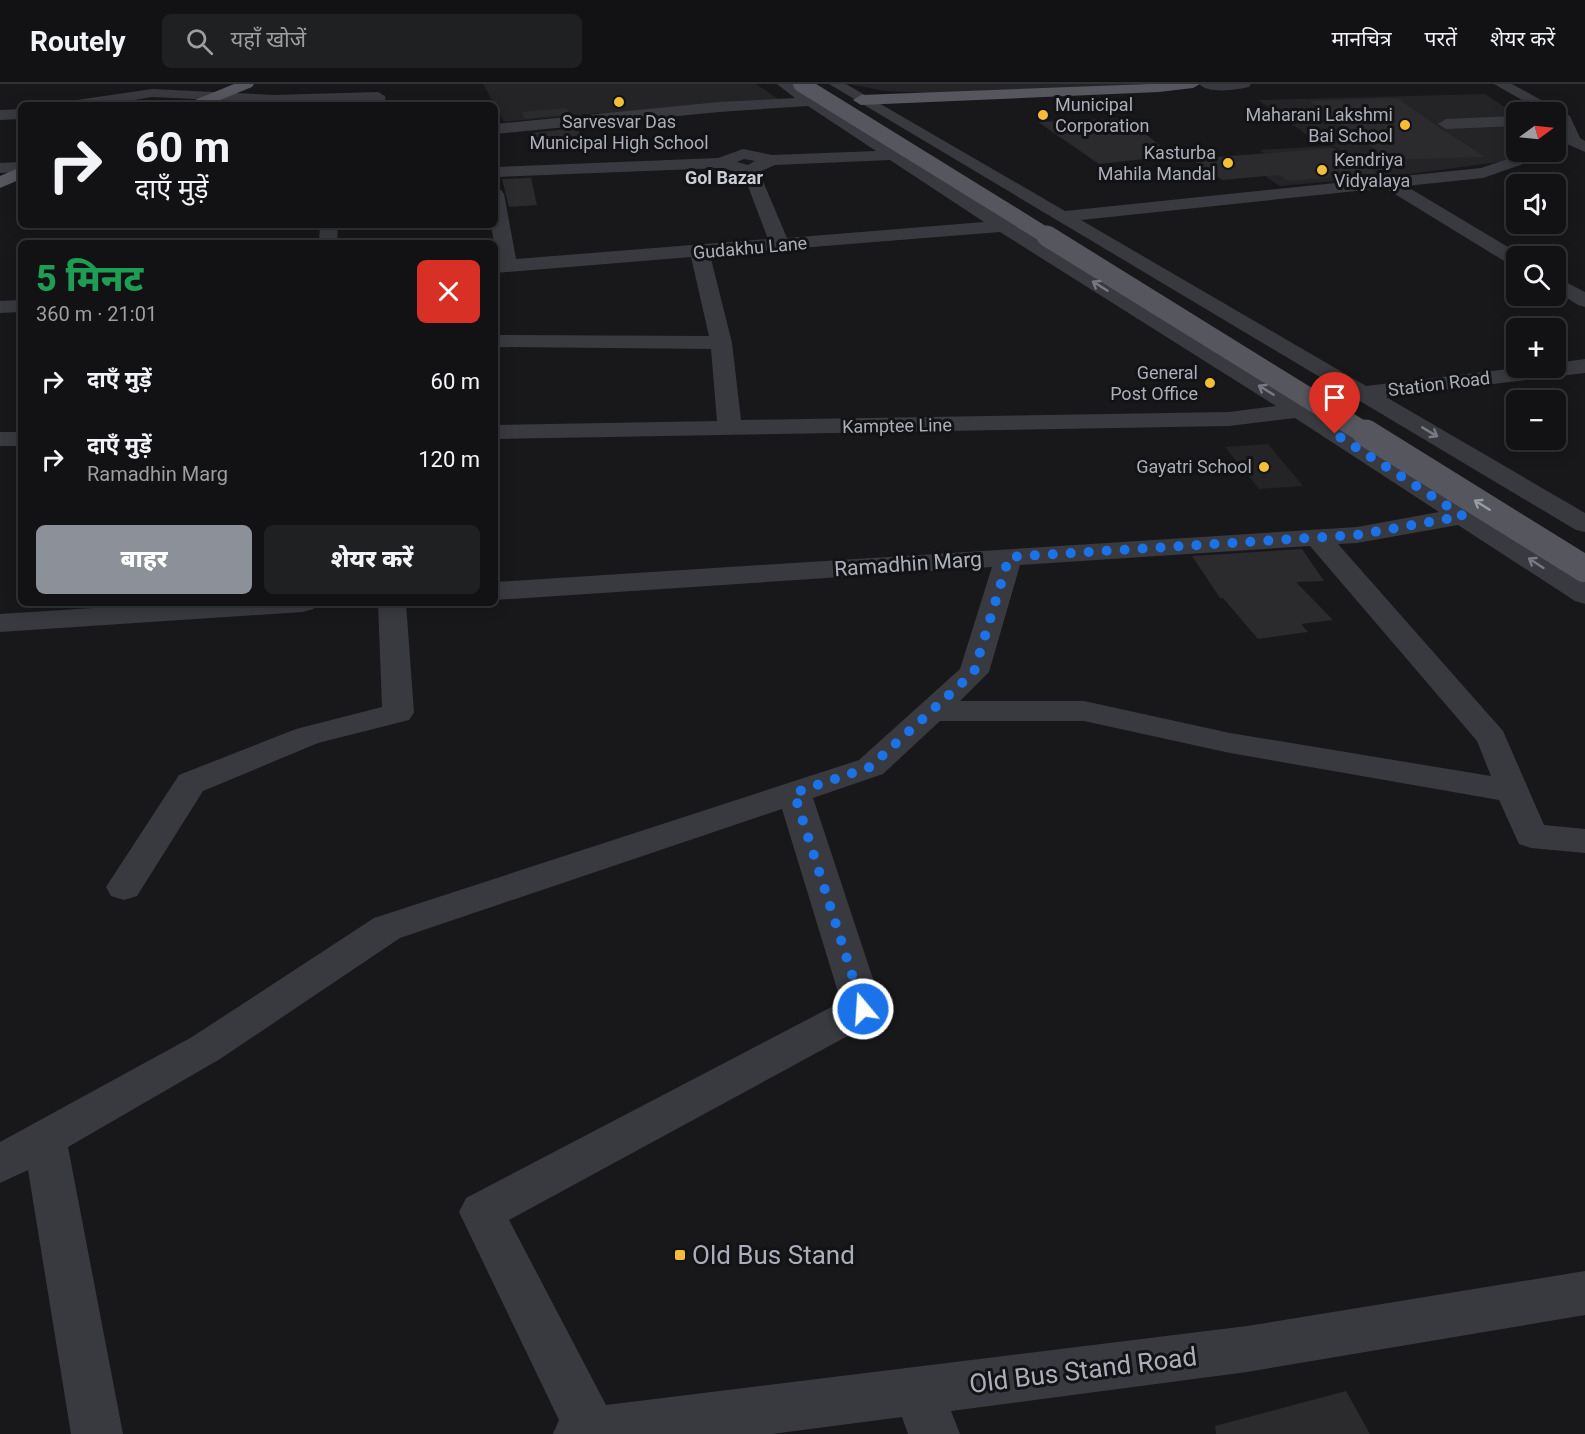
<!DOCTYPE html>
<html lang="hi">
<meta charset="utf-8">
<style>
body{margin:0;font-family:Roboto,"Noto Sans Devanagari",sans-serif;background:#1f2022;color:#f1f3f6;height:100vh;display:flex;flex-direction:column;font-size:22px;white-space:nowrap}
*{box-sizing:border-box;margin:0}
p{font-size:20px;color:#9c9ea0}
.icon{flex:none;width:33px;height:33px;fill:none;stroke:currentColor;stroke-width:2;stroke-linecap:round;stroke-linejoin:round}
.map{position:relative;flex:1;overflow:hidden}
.side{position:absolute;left:18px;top:156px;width:480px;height:366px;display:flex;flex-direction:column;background:#121214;border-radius:9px;box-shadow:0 3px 15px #0003,0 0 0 2px #313234}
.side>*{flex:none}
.banner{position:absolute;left:18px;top:18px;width:480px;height:126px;border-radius:9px;box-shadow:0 3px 15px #0003,0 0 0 2px #313234;background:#121214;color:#f1f3f6;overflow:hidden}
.needle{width:39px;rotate:75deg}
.controls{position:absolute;left:1506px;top:18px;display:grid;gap:12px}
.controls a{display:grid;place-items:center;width:60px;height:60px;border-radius:9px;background:#121214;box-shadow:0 3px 15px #0003,0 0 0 2px #313234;font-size:30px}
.pin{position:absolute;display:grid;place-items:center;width:51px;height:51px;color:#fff;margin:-62px -26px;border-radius:50% 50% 50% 0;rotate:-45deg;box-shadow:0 0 6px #0007}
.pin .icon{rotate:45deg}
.me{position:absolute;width:66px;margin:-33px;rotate:342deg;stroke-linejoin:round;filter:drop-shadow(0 0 4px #0008)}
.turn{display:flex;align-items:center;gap:21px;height:126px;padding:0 18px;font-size:27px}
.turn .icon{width:78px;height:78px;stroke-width:2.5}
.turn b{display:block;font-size:42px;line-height:51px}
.round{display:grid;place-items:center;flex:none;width:63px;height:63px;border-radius:9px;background:#1f2022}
.head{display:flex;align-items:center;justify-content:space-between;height:102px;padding:0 18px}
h1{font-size:36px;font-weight:800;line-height:45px;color:#1e9e55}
.primary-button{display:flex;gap:12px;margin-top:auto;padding:12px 18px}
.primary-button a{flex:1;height:69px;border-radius:9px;background:#8c9099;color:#fff;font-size:24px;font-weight:800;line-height:69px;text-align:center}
.primary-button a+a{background:#1f2022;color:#f1f3f6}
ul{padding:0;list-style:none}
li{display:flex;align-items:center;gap:18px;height:78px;padding:0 18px}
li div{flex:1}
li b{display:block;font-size:22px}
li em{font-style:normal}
header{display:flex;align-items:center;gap:36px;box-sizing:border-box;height:84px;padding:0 30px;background:#121214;border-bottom:2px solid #313234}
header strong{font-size:28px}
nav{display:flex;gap:33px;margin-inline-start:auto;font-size:21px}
.search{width:420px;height:54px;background:#1f2022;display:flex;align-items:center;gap:15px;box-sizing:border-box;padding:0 21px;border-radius:9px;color:#9c9ea0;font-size:22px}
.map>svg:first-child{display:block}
.built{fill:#242427}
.building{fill:#2b2b2e}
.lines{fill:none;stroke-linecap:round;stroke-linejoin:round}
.minor{fill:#393a3f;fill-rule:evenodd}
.major{fill:#55565e;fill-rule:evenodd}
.major-bridge-far2{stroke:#55565e;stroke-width:16}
.major-bridge-far1{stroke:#55565e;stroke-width:21}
.major-bridge{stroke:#55565e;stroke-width:27}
.oneway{stroke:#777a83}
.oneway2{stroke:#999ca8}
.route{stroke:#1a73e8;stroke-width:10;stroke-dasharray:0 18}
.poi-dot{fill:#f4bf36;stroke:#131315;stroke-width:2}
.labels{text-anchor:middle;stroke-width:6;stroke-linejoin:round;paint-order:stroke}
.far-poi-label{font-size:18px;fill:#aaaeba;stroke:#131315;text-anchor:end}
.far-neighbourhood-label{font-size:18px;font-weight:bold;fill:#cbcdd6;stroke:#131315}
.far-street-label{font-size:18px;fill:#aaaeba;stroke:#131315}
.street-label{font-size:21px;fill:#aaaeba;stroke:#131315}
.near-poi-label{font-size:26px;fill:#aaaeba;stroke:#131315;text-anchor:start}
.near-street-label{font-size:26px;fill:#aaaeba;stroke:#131315}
</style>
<header>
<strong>Routely</strong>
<div class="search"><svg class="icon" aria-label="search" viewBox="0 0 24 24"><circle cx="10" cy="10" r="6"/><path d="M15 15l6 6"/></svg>यहाँ खोजें</div>
<nav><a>मानचित्र</a><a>परतें</a><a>शेयर करें</a></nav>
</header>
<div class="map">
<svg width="1585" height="1350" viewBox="0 0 1585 1350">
<rect width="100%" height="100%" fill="#18181a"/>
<path class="built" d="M483 0H756L778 15 601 32 599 29 504 38Z
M849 0H1154L932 9 885 7Z
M1485 10 1516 30V68H1527L1507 77 1402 91 1280 102 1246 80 1276 77 1259 66 1329 62 1368 77 1310 53 1258 16Z
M1268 360 1303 402 1259 405 1225 363Z"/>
<path class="building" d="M1397 14 1437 42 1485 73 1390 76 1310 17Z
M566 24 570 30 525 35 522 28Z
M1127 34 1172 72 1099 80 1038 38Z
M577 44 585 58 538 62 531 49Z
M1333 64 1378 89 1289 97 1278 91 1222 96 1191 75Z
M531 94 537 121 509 123 502 95Z
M1302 465 1324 497 1296 498 1333 536 1301 540 1308 548 1258 555 1223 514H1220L1192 472Z
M1346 1307 1370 1350H1216L1215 1342Z"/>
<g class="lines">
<path class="minor" d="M777 0H794L814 13 821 14 823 18 987 124 1307 321 1585 499V520L1575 517 1458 441 1357 459 1338 460 1503 647 1544 741 1585 745V769L1531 764 1519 760 1499 716 1230 669 1084 637H940L883 690 813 714 883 925 877 936 509 1136 606 1321 1247 1242 1585 1187V1231L1247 1288 951 1327 960 1350H908L902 1333 772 1350H553L559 1336 459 1128 466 1114 841 918 782 725 400 854 220 975 68 1063 123 1350H71L28 1086 0 1099V1058L192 953 374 834 859 676 960 585 992 483 495 516V498L1357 443 1439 428 1295 334 1229 342 495 355V341L717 337 711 265 495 263V251L709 252 691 173 495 189V177H497L491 141H495V105L501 106 504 110 516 175 768 155 743 89 720 84 495 93V83L718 74 743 65 772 71 876 67 808 22 719 28 495 50V40L719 18 795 14ZM744 75 755 77 748 81 737 78ZM890 76 984 138 787 154 759 88 775 81ZM1000 148 1276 322 1229 328 741 336 732 259 710 171ZM1310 462 1477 657 1491 692 1230 649 1084 617H960L989 588 1020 481Z
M829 0H846L1065 127 1481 84 1529 68H1551L1549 71 1483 94 1406 102 1523 172H1516V182L1509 180 1385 104 1081 136 1366 302 1517 284H1556V279L1585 275V289L1386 313 1585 429V448L1576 446Z
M1199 0H1251L1249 3C1235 6 1209 10 1199 0Z
M1494 0H1512L1570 32 1580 54 1585 57V68L1567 60 1556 36V28H1543Z
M152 5 274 11 378 8 385 12 386 21H370V17L274 19 152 13 105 21H69L77 16Z
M21 25V35L0 36V26Z
M1516 32V42L1446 45 1438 40 1446 35Z
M21 78V88L0 89V79Z
M320 141H338L337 159H319Z
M1556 193 1585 208V223L1578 221 1556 207Z
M21 216V228L0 229V217Z
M0 348H21V362H0Z
M171 519H317L313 525 303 528 0 548V530Z
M378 519H406L414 629 409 636 318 659 203 707 137 812 124 816 111 812 106 803 179 691 296 645 382 623Z"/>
<path class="major" d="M234 0H254L252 3 208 21H187L190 18Z
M1149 0H1200L1193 4 1159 8 861 21 853 16 861 11Z
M21 83V95L0 104V92Z"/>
<path class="major-bridge-far2" d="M801 0 1050 154"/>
<path class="major-bridge-far1" d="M1047 152 1368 351"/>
<path class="major-bridge" d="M1366 349 1585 485"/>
</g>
<defs><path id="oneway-shaft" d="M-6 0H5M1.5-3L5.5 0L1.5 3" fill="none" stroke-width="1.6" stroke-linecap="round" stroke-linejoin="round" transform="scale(1.5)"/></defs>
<g class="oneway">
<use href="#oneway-shaft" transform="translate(1100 202) rotate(-148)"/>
<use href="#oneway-shaft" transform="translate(1266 306) rotate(-148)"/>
<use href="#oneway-shaft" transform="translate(1430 348) rotate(31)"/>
<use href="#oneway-shaft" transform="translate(1536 479) rotate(-147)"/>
</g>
<use class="oneway2" href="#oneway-shaft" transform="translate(1482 421) rotate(-148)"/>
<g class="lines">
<path class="route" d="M863 925 794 709 870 683 974 588 1009 473 1357 451 1463 432 1335 350"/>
</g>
<g class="poi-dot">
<circle cx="619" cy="18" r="6"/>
<circle cx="1043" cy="31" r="6"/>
<circle cx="1405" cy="41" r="6"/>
<circle cx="1228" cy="79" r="6"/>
<circle cx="1322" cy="86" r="6"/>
<circle cx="1210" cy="299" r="6"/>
<circle cx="1264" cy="383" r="6"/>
<rect x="674" y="1165" width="12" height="12" rx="3"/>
</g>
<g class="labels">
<g class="far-poi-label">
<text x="1055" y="27" text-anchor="start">Municipal<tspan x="1055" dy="21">Corporation</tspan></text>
<text x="1393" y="37">Maharani Lakshmi<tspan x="1393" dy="21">Bai School</tspan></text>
<text x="619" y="44" text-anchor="middle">Sarvesvar Das<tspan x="619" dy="21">Municipal High School</tspan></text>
<text x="1216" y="75">Kasturba<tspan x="1216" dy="21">Mahila Mandal</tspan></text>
<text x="1334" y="82" text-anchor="start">Kendriya<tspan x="1334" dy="21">Vidyalaya</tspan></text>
<text x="1198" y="295">General<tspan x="1198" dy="21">Post Office</tspan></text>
<text x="1252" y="389">Gayatri School</text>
</g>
<g class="far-neighbourhood-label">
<text x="724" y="100">Gol Bazar</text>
</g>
<g class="far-street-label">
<text transform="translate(750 164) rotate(-5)" y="6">Gudakhu Lane</text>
<text transform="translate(1439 300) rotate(-7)" y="6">Station Road</text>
<text transform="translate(897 342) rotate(-1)" y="6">Kamptee Line</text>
</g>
<g class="street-label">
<text transform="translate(908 480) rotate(-4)" y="7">Ramadhin Marg</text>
</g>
<g class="near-poi-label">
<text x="692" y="1180">Old Bus Stand</text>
</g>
<g class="near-street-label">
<text transform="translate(1083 1286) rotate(-7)" y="9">Old Bus Stand Road</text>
</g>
</g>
</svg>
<div class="controls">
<a><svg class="needle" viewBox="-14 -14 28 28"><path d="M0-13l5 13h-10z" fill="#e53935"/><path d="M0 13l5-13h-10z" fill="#9c9ea0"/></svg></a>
<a><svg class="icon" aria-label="sound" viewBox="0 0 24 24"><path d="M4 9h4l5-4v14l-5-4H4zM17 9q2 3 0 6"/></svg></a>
<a><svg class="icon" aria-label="search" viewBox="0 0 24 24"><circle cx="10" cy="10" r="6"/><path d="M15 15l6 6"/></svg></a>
<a>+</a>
<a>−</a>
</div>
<div class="pin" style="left:1335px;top:350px;background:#d93025"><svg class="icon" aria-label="arrive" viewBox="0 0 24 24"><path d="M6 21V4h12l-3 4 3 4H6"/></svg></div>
<svg class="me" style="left:863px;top:925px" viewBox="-20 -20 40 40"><circle r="17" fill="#1a73e8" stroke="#fff" stroke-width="3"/><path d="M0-11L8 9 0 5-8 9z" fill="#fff"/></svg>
<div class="banner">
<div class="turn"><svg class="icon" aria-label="right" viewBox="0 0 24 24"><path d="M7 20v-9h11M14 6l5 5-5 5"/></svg><div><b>60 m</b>दाएँ मुड़ें</div></div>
</div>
<section class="side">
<div class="head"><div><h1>5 मिनट</h1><p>360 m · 21:01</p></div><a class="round" style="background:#d93025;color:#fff"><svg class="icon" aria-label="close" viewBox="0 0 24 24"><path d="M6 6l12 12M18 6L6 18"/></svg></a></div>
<ul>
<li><svg class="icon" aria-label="right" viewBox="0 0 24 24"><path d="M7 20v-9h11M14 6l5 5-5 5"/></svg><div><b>दाएँ मुड़ें</b></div><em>60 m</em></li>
<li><svg class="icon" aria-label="right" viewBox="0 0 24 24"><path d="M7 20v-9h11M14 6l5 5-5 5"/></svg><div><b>दाएँ मुड़ें</b><p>Ramadhin Marg</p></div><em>120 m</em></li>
</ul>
<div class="primary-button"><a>बाहर</a><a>शेयर करें</a></div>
</section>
</div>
